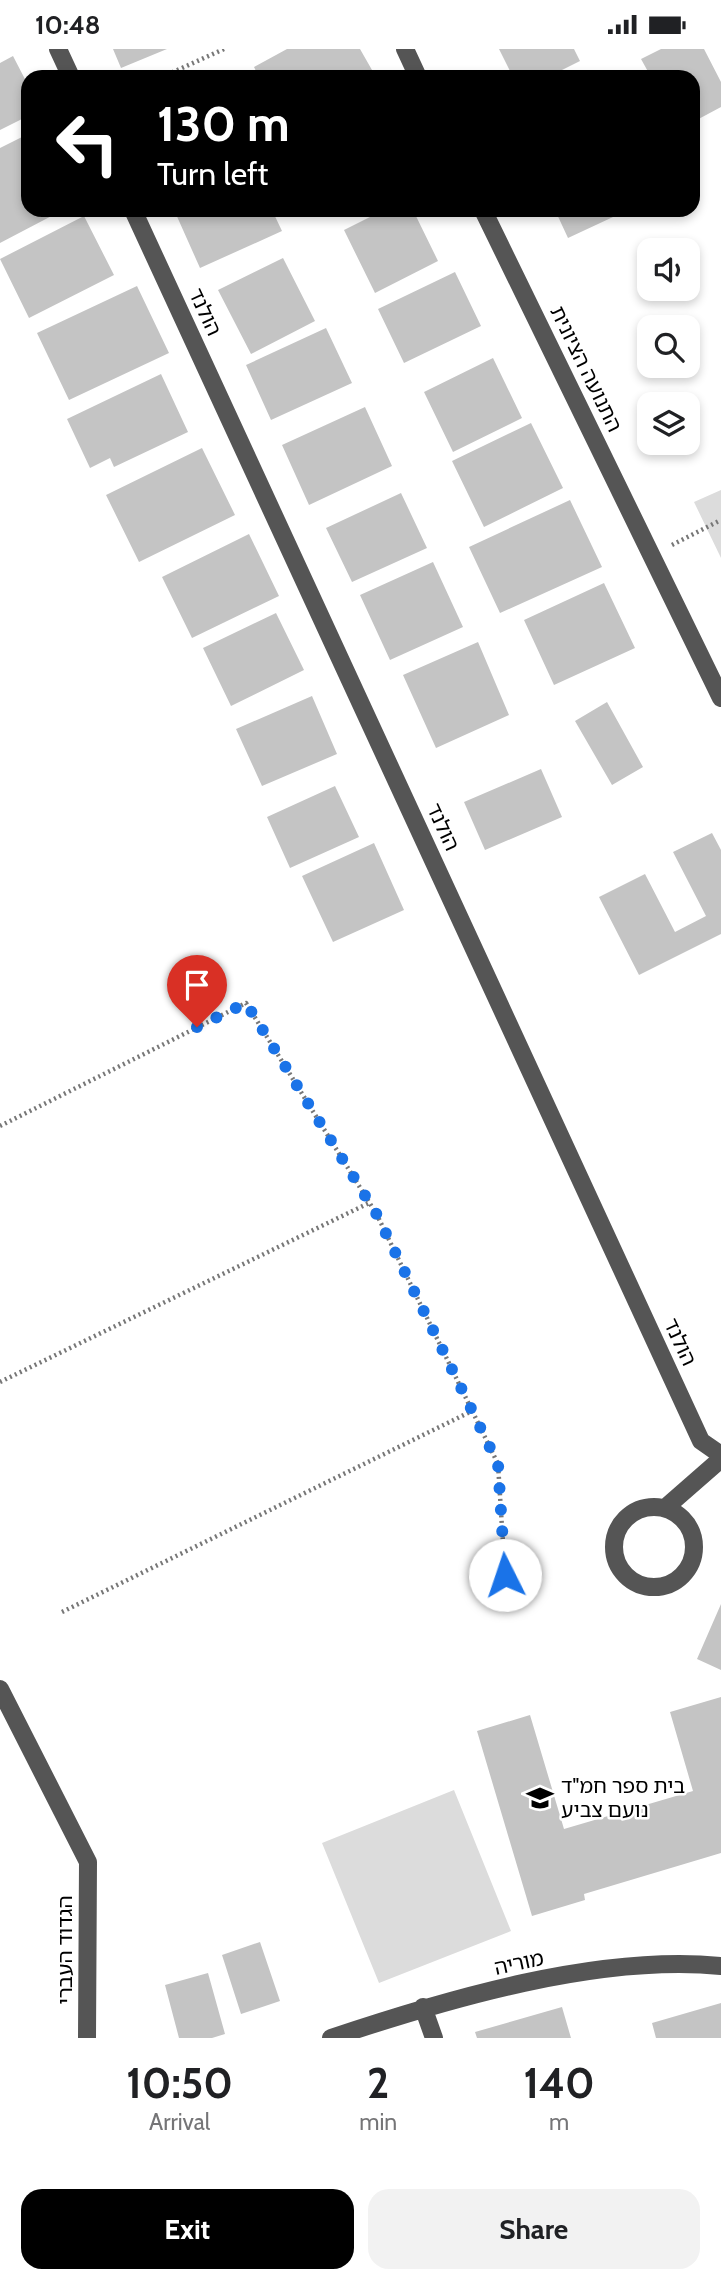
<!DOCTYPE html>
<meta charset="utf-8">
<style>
body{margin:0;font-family:Cabin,"Noto Sans Hebrew",sans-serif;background:#f2f2f2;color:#202124;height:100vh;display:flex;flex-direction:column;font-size:26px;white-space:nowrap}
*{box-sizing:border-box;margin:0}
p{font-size:23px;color:#757577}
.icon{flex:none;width:38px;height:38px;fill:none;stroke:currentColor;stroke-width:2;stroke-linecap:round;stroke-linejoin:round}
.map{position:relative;height:1989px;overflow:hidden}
.side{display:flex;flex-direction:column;background:#fff;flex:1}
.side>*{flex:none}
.guide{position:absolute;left:21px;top:21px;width:679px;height:147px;border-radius:21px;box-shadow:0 4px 10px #0003;background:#000;color:#fff;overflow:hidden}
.controls{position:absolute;left:637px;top:189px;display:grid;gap:14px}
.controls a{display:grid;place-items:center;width:63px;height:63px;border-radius:14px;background:#fff;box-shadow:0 4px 10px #0003;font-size:35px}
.pin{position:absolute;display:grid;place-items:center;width:60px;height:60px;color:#fff;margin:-72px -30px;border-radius:50% 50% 50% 0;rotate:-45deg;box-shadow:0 0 7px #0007}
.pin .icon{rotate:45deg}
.me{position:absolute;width:77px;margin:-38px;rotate:356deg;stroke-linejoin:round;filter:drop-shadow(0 0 5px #0008)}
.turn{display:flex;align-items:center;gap:24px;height:147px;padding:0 21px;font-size:32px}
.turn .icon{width:91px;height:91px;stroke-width:2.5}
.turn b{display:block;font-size:49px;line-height:60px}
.eta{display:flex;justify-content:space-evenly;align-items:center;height:119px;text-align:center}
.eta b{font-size:42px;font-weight:800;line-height:49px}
.button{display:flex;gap:14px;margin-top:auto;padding:14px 21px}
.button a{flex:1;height:80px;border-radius:21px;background:#000;color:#fff;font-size:28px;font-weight:800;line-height:80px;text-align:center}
.button a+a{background:#f2f2f2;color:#202124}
.status{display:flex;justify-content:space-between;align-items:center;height:49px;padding:0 35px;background:#fff;direction:ltr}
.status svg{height:19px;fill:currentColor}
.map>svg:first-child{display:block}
.green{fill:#dcdcdc}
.building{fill:#c4c4c4}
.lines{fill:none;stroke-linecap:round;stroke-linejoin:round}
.path{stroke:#777;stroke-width:4.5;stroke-dasharray:2 3.5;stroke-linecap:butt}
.minor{stroke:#555;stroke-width:18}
.route{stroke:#1a73e8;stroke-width:12;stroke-dasharray:0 21.6}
.labels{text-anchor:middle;stroke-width:5;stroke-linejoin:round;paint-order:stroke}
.street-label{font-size:21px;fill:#000;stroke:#fff}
.poi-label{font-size:21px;fill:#000;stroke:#fff;text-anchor:start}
</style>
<div class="status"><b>10:48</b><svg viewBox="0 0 49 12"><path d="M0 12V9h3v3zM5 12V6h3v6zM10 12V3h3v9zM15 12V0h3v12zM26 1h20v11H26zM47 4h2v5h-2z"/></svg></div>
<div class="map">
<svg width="721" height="1989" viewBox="0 0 721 1989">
<rect width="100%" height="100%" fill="#fff"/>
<path class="green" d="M721 441V509L694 453Z
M454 1741 511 1882 379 1934 322 1794Z"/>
<path class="building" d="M113 0H167L121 19Z
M287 0H360L376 28H259L254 18Z
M499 0H574L580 12 548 28H513Z
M661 0H704L721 33V58L693 73V28H651L641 10Z
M13 7 28 36V67L0 81V14Z
M28 85V161H63L0 194V99Z
M181 161H272L282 182 200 219 175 163Z
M384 161H413L438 212 375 244 344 181Z
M555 161H628L568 189Z
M84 167 114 226 29 269 0 210Z
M283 209 315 272 251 305 218 241Z
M455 223 481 277 404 314 378 260Z
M137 237 169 304 69 351 37 284Z
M326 279 352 334 271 371 246 316Z
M493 309 522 369 453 403 424 343Z
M161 325 188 383 114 418 110 409 90 419 67 370Z
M365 358 392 417 309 456 282 396Z
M531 374 563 439 484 478 452 412Z
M202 399 235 466 139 513 106 446Z
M401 444 427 499 352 533 326 479Z
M570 451 602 518 500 564 469 498Z
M249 485 279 547 192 589 162 528Z
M433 513 463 578 390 611 360 546Z
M604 534 635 599 554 636 524 571Z
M276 564 304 621 231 657 203 599Z
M478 593 509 666 436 699 403 626Z
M312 647 337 705 262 737 236 680Z
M607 653 643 718 612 736 575 672Z
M541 720 562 768 485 801 464 753Z
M335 737 359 788 290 819 267 768Z
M712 784 721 801V885L639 926 599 848 645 825 675 883 706 867 673 803Z
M374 794 404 861 333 893 302 827Z
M721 1555V1621L697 1610Z
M721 1648V1804L584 1845 585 1851 532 1867 477 1682 530 1666 564 1780 693 1742 670 1663Z
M260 1893 280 1952 241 1965 222 1906Z
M208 1924 225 1985 212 1989H179L165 1936Z
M721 1954V1989H656L652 1974Z
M562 1958 571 1989H477L475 1983Z"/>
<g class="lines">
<path class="path" d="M162 28 224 0
M672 496 721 471
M0 1077 246 954 377 1166 498 1415 505 1526
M0 1333 369 1154
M62 1563 472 1362"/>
<path class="minor" d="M58 0 71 28
M405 0 418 28
M133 161 701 1392 721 1406
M483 161 721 649
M614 1498a40 40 0 1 1 80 0a40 40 0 1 1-80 0Z
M665 1459 721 1410
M0 1640 88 1813 87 1989
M423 1958 434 1989
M331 1989C447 1950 599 1905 721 1917"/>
</g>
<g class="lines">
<path class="route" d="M197 978 246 954 377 1166 498 1415 505 1526"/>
</g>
<defs>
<symbol id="school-bare" viewBox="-9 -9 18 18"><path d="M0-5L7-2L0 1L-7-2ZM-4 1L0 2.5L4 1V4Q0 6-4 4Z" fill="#000" stroke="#fff" stroke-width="2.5" paint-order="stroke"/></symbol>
</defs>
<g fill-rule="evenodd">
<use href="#school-bare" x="521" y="1730" width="38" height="38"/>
</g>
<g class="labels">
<g class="street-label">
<text transform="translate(205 263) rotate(65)" y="7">הולנד</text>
<text transform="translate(586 320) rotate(64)" y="7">התנועה הציונית</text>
<text transform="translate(443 778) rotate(65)" y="7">הולנד</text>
<text transform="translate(680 1293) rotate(65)" y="7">הולנד</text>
<text transform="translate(65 1901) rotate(-90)" y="7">הגדוד העברי</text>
<text transform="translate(519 1914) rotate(-12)" y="7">מוריה</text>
</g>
<g class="poi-label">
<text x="561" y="1744">בית ספר חמ"ד<tspan x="561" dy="24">נועם צביע</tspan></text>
</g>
</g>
</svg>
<div class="controls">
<a><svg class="icon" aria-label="sound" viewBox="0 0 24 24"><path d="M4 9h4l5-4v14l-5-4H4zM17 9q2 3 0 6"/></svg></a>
<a><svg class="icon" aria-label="search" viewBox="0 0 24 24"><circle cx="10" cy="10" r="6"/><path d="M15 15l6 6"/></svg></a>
<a><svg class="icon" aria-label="layers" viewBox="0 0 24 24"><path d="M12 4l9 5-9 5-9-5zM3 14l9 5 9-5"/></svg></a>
</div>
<div class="pin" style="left:197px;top:978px;background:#d93025"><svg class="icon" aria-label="arrive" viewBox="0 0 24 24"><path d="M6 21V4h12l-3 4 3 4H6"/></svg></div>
<svg class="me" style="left:505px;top:1526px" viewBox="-20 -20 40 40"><circle r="19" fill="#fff"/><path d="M0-13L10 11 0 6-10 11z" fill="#1a73e8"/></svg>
<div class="guide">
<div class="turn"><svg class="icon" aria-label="left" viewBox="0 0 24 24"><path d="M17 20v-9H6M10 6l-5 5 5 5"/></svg><div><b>130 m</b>Turn left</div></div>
</div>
</div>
<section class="side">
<div class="eta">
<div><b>10:50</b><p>Arrival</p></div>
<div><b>2</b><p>min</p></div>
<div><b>140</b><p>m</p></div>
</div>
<div class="button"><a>Exit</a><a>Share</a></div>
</section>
